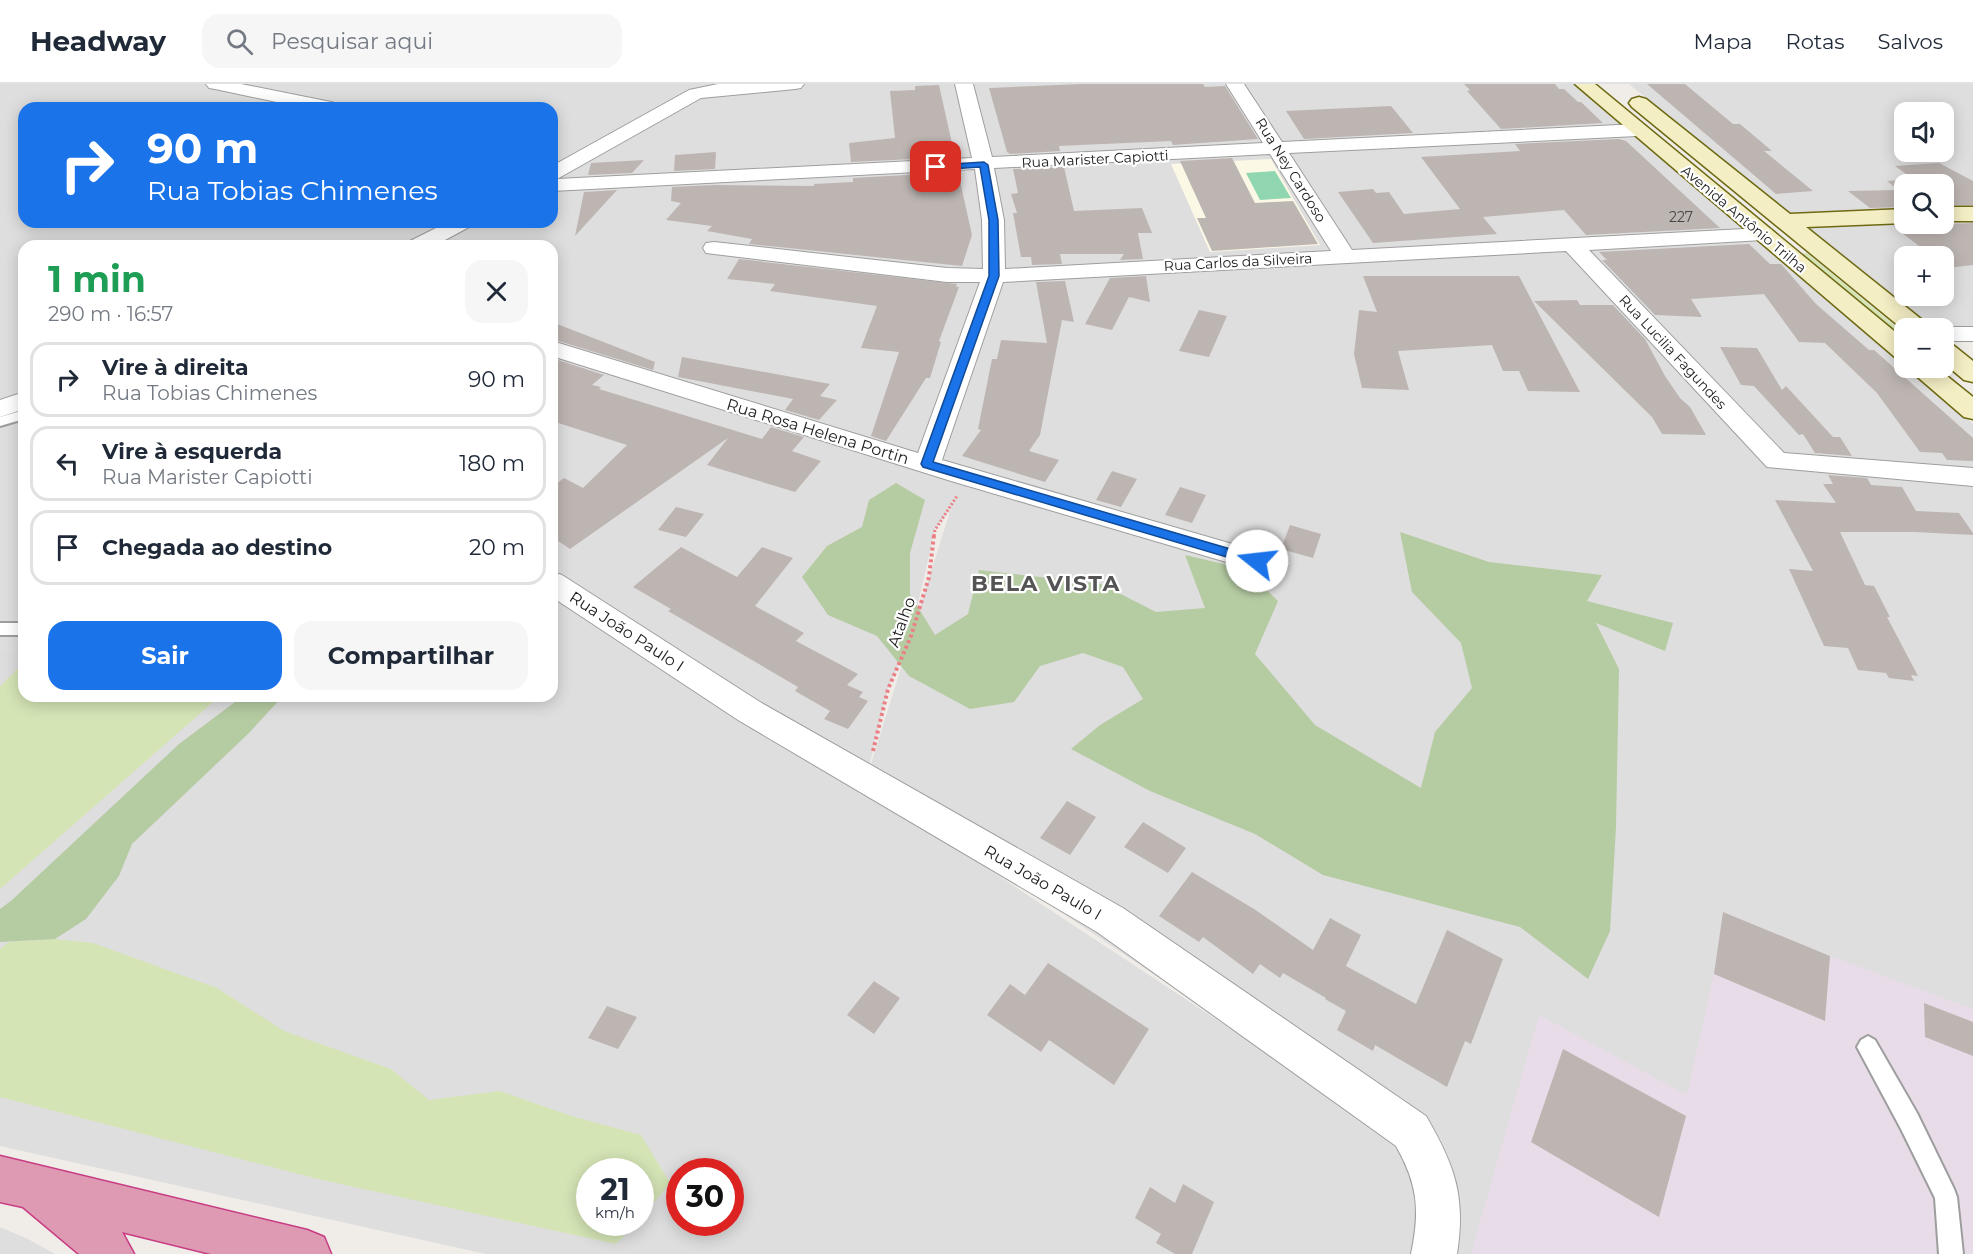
<!DOCTYPE html>
<html lang="pt">
<meta charset="utf-8">
<style>
body{margin:0;font-family:Montserrat,sans-serif;background:#f6f6f7;color:#1f2937;height:100vh;display:flex;flex-direction:column;font-size:22px;white-space:nowrap}
*{box-sizing:border-box;margin:0}
p{font-size:20px;color:#747a83}
.icon{flex:none;width:33px;height:33px;fill:none;stroke:currentColor;stroke-width:2;stroke-linecap:round;stroke-linejoin:round}
.map{position:relative;flex:1;overflow:hidden}
.drawer{position:absolute;left:18px;top:156px;width:540px;height:462px;display:flex;flex-direction:column;background:#fff;border-radius:18px;box-shadow:0 3px 15px #0003}
.drawer>*{flex:none}
.top-card{position:absolute;left:18px;top:18px;width:540px;height:126px;border-radius:18px;box-shadow:0 3px 15px #0003;background:#1a73e8;color:#fff;overflow:hidden}
.controls{position:absolute;left:1894px;top:18px;display:grid;gap:12px}
.controls a{display:grid;place-items:center;width:60px;height:60px;border-radius:12px;background:#fff;box-shadow:0 3px 15px #0003;font-size:30px}
.speed{position:absolute;left:576px;top:1074px;display:flex;gap:12px;font-size:30px;font-weight:700;text-align:center}
.speed>*{display:grid;place-content:center;width:78px;height:78px;border-radius:50%;background:#fff;box-shadow:0 3px 15px #0003;line-height:1}
.speed small{font-size:15px;font-weight:400}
.speed .limit{border:9px solid #d22;background:#fff;color:#111}
.pin{position:absolute;display:grid;place-items:center;width:51px;height:51px;color:#fff;margin:-26px;border-radius:12px;box-shadow:0 3px 9px #0006}
.me{position:absolute;width:66px;margin:-33px;rotate:286deg;stroke-linejoin:round;filter:drop-shadow(0 0 4px #0008)}
.turn{display:flex;align-items:center;gap:21px;height:126px;padding:0 30px;font-size:27px}
.turn .icon{width:78px;height:78px;stroke-width:2.5}
.turn b{display:block;font-size:42px;line-height:51px}
.round{display:grid;place-items:center;flex:none;width:63px;height:63px;border-radius:18px;background:#f6f6f7}
.headline{display:flex;align-items:center;justify-content:space-between;height:102px;padding:0 30px}
h1{font-size:36px;font-weight:700;line-height:45px;color:#1e9e55}
.button{display:flex;gap:12px;margin-top:auto;padding:12px 30px}
.button a{flex:1;height:69px;border-radius:18px;background:#1a73e8;color:#fff;font-size:24px;font-weight:700;line-height:69px;text-align:center}
.button a+a{background:#f6f6f7;color:#1f2937}
ul{padding:0;list-style:none}
li{display:flex;align-items:center;gap:18px;height:75px;margin:0 12px 9px;padding:0 18px;border:3px solid #e0e1e3;border-radius:18px}
li div{flex:1}
li b{display:block;font-size:22px}
li em{font-style:normal}
header{display:flex;align-items:center;gap:36px;box-sizing:border-box;height:84px;padding:0 30px;background:#fff;border-bottom:2px solid #e0e1e3}
header strong{font-size:28px}
nav{display:flex;gap:33px;margin-inline-start:auto;font-size:21px}
.search{width:420px;height:54px;background:#f6f6f7;display:flex;align-items:center;gap:15px;box-sizing:border-box;padding:0 21px;border-radius:18px;color:#747a83;font-size:22px}
.map>svg:first-child{display:block}
.residential{fill:#dfdede;fill-rule:evenodd}
.industrial{fill:#e8dce8}
.education{fill:#fcf8e6}
.grass{fill:#d4e4b5}
.forest{fill:#b5cba2}
.pitch{fill:#90d6b0}
.parking{fill:#ddd}
.building{fill:#bdb5b2}
.lines{fill:none;stroke-linecap:round;stroke-linejoin:round}
.lane-casing{stroke:#9e9e9e;stroke-width:4}
.street-casing{stroke:#9e9e9e;stroke-width:2}
.secondary-casing{stroke:#6e6912;stroke-width:3}
.highway-casing{stroke:#c83c83;stroke-width:3}
.path-far1{stroke:#eb7f86;stroke-width:3;stroke-dasharray:2 2;stroke-linecap:butt}
.path{stroke:#eb7f86;stroke-width:4;stroke-dasharray:3 3;stroke-linecap:butt}
.lane{fill:#fff;fill-rule:evenodd}
.street{fill:#fff;fill-rule:evenodd}
.secondary{fill:#f3eec4;fill-rule:evenodd}
.highway{fill:#de9ab2;fill-rule:evenodd}
.route{fill:#1a73e8;stroke:#114b97;stroke-width:1.5}
.labels{text-anchor:middle;stroke-width:4.5;stroke-linejoin:round;paint-order:stroke}
.far-street-label{font-size:14px;fill:#212121;stroke:#fff}
.number-label{font-size:14px;fill:#484645}
.street-label{font-size:16px;fill:#212121;stroke:#fff}
.district-label{font-size:22px;font-weight:bold;letter-spacing:1.5px;fill:#545454;stroke:#fff}
</style>
<header>
<strong>Headway</strong>
<div class="search"><svg class="icon" aria-label="search" viewBox="0 0 24 24"><circle cx="10" cy="10" r="6"/><path d="M15 15l6 6"/></svg>Pesquisar aqui</div>
<nav><a>Mapa</a><a>Rotas</a><a>Salvos</a></nav>
</header>
<div class="map">
<svg width="1973" height="1170" viewBox="0 0 1973 1170">
<rect width="100%" height="100%" fill="#f0ede9"/>
<path class="residential" d="M0 0H1582L1763 150 1905 278V284H1911L1973 340V1170H486L0 1062V328L24 319V612H552V162H24V317L0 325ZM24 24H552V138H24ZM951 424 914 542H913L935 445ZM909 558 870 683H869L888 605ZM765 638 866 697 1323 1004 1322 1005ZM590 1088H640V1138H590ZM680 1088H730V1138H680Z
M1629 0H1973V125L1944 126V100H1905V126L1803 131 1789 129ZM1905 28H1944V68H1905Z
M1944 134H1973V244L1929 243 1808 144 1815 140 1905 135V140H1944ZM1905 172H1944V212H1905Z
M0 1143 28 1155 55 1170H0Z"/>
<path class="industrial" d="M1723 828 1830 872 1973 925V1170H1471L1539 931 1687 1011 1714 890Z"/>
<path class="education" d="M1271 75 1320 161 1210 168 1171 80Z"/>
<path class="grass" d="M1807 169 1905 250V257L1799 170Z
M24 578V612H220L0 805V602Z
M55 855 93 859 217 904 284 947 391 985 429 1016 500 1007 571 1032 641 1051 670 1099 641 1134 640 1088H590V1138L637 1139 616 1160 318 1095 0 1013V865L9 858Z"/>
<path class="forest" d="M896 399 925 416 910 469V510L935 551 968 530 979 486 1101 500 1156 528 1205 524 1185 471 1245 485 1278 517 1255 570 1315 641 1421 704 1435 648 1472 604 1461 559 1412 508 1400 448 1489 478 1602 491 1587 517 1673 539 1665 567 1596 539 1619 585 1616 743 1610 847 1588 895 1520 843 1323 791 1255 750 1150 707 1071 665 1100 641 1143 615 1123 583 1083 569 1040 582 1014 618 970 625 909 592 877 552 828 531 802 493 827 462 862 443 869 416Z
M243 612H283L249 649 132 760 119 792 86 835 55 855 0 858V825L12 816 179 660Z"/>
<path class="pitch" d="M1275 87 1291 114 1260 116 1246 89Z"/>
<path class="parking" d="M0 566 24 570V578L0 602Z"/>
<path class="building" d="M1081 0H1203L1205 3 1225 2 1258 55 1173 61 1171 57 1081 61 1059 62 1060 67 1010 70 1007 68 989 4Z
M1464 0H1555L1559 5H1564L1578 18H1581L1603 39 1501 45 1467 7 1470 6Z
M1647 0H1685L1733 40H1740L1772 67H1764L1813 107 1776 110Z
M939 1 955 73 851 78 849 59 895 54 890 7 915 6V2Z
M1391 22 1413 49 1304 55 1286 27Z
M1619 55 1626 57 1720 144 1586 151 1564 126 1483 133 1497 150 1373 159 1338 108 1373 105 1376 109 1389 108 1404 130 1460 125 1421 73 1520 67 1515 60Z
M716 68 715 85 674 87 675 71Z
M1232 74 1255 119 1293 117 1318 160 1212 167 1197 134H1206L1180 77Z
M644 76 632 89 588 91 591 79Z
M1939 79 1973 97V121H1944V100H1905V123L1870 124 1848 107 1898 106 1887 97 1913 95 1895 82Z
M1064 83 1074 127 1142 124 1152 149H1138L1143 175 1120 176 1124 170H1060L1062 180 1032 181 1031 173H1021L1013 129H1017L1011 110 1018 109 1013 85Z
M958 88 972 151 962 182 749 160 752 155 707 147 712 142 666 136 681 119 671 117 672 103 714 101 814 102V100L853 98V94Z
M617 106 575 152 584 108Z
M1973 139V181L1947 184 1944 182V172H1932L1893 142Z
M1749 160 1770 180H1781L1816 220 1869 266H1874L1973 354V377L1947 376 1942 369 1920 368 1877 309 1825 259 1799 258 1764 210 1691 215 1702 233 1655 231 1602 176H1607L1599 168Z
M739 175 957 200 956 203H959L939 257 941 258 930 294H926L886 357 871 352 899 268 861 264 877 222 770 207 775 200 727 195Z
M1146 192 1150 218 1129 213 1112 246 1085 240 1110 194Z
M1363 192H1519L1580 308 1528 307 1519 287H1503L1492 261 1398 267 1409 306 1362 304 1354 270 1359 226 1377 228Z
M1065 197 1074 238 1062 236 1040 351 1029 367 1059 376 1045 398 962 372 981 346 978 345 992 275H997L1001 256 1047 259 1036 198Z
M1577 216 1580 221H1613L1645 255 1665 292 1680 314 1690 323 1706 351 1662 350 1652 333 1534 217Z
M1199 226 1227 232 1209 273 1179 267Z
M552 238 655 278 653 286 552 255Z
M1720 263 1757 264 1782 306 1786 302 1833 353H1840L1852 372 1815 369 1803 350 1799 351 1754 302 1741 301Z
M682 273 830 300 820 312 837 316 819 336 785 326 793 315 678 293Z
M552 274 604 291 592 301 601 303 599 305 762 355 771 343 804 353 792 367 821 377 795 408 707 381 728 354 570 465 552 453V403L564 394 583 404 627 361 552 337Z
M1112 387 1137 395 1121 423 1096 416Z
M1828 391 1867 394 1871 401 1902 403 1916 427 1959 429 1973 449V451L1915 448H1840L1865 501 1874 502 1890 533H1887L1918 592 1911 591 1914 597 1889 594 1886 589 1858 586 1848 564 1824 562 1789 485 1813 487 1775 416 1836 419 1823 400H1833Z
M1180 403 1206 411 1192 439 1165 431Z
M676 423 704 430 686 453 658 446Z
M1290 441 1321 450 1313 474 1281 465Z
M681 463 737 493 762 463 793 474 755 522 804 549 796 557 858 590 847 601 863 608 859 613 868 617 848 645 824 635 830 627 795 607 798 603 668 527 671 525 633 503Z
M1067 717 1096 733 1070 771 1040 754Z
M1143 738 1186 764 1168 789 1124 763Z
M1192 788 1254 825 1313 866 1330 834 1361 851 1346 882 1416 920 1447 846 1503 875 1471 960 1465 957 1447 1003 1375 961 1373 967 1337 946 1346 927 1325 915 1326 914 1283 889 1280 894 1260 880 1253 890 1203 853 1199 858 1159 832Z
M1723 828 1830 872 1825 937 1714 890Z
M1048 879 1149 945 1114 1001 1049 956 1041 968 987 931 1010 900 1025 911Z
M874 897 900 914 874 950 847 931Z
M1924 919 1973 938V972L1925 953Z
M607 922 637 933 618 965 588 954Z
M1563 965 1686 1032 1659 1133 1531 1058Z
M1183 1100 1214 1118 1192 1170H1175L1156 1159 1161 1150 1135 1134 1150 1103 1175 1119Z"/>
<g class="lines">
<defs>
<path id="lane" d="M24 326V335L0 342V333Z
M0 539H24V551H0Z
M1868 952 1875 956 1917 1029 1954 1105 1957 1113 1963 1170H1939L1935 1114 1901 1045 1857 963 1861 956Z"/>
<path id="street" d="M206 0H241L331 18 338 20 340 24H305L215 5 209 4Z
M718 0H804L801 4 795 5 701 14 557 95 972 74 955 0H973L992 73 1263 59 1226 0H1244L1282 58 1637 40 1644 42 1646 46 1644 50 1637 52 1289 69 1352 166 1763 144 1771 145 1774 150 1771 155 1763 156 1589 166 1784 369 1973 384V402L1767 383 1566 167 1003 198 942 376 1267 470 1271 477 1267 484 1257 487 951 397 552 272V257L918 369 980 198H947L714 170 706 169 703 164 706 159 714 158 947 184 983 185 982 136 975 85 552 107V82L689 6ZM1270 70 1331 167 1005 185 1004 136 994 84Z
M448 138H475L471 142 434 162H407L410 157Z
M1944 243H1973V257H1944V244H1938Z
M24 308V325L0 333V316Z
M552 488 562 491 760 618 1123 824 1426 1032C1455 1082 1466 1112 1457 1170H1411C1420 1126 1418 1101 1396 1062L1097 848 738 636 552 513Z"/>
<path id="secondary" d="M1575 0H1595L1905 256V277L1896 274Z
M1639 13 1646 15 1790 130 1905 125V139L1806 143 1926 239 1929 244H1905V247L1632 23 1629 19 1632 15Z
M1944 123H1973V137H1944Z
M1944 258 1953 261 1973 277V298L1964 296 1944 279Z
M1910 284H1937L1973 313V335L1964 333 1913 289Z"/>
<path id="highway" d="M0 1072 307 1146 324 1153 331 1170H211L122 1148 134 1170H79L23 1123 0 1118Z"/>
</defs>
<use href="#lane" class="lane-casing"/>
<use href="#street" class="street-casing"/>
<use href="#secondary" class="secondary-casing"/>
<use href="#highway" class="highway-casing"/>
<path class="path-far1" d="M934 452 935 446 957 412"/>
<path class="path" d="M873 667 888 605 911 552 929 493 934 451"/>
<use href="#lane" class="lane"/>
<use href="#street" class="street"/>
<use href="#secondary" class="secondary"/>
<use href="#highway" class="highway"/>
</g>
<path class="route" d="M984 78 988 81 998 136 999 192 933 378 1261 474 1263 477 1261 480 1257 482 923 383 921 380 989 192V136L980 83 936 86 932 83 936 81Z"/>
<g class="labels">
<g class="far-street-label">
<text transform="translate(1095 75) rotate(-3)" y="5">Rua Marister Capiotti</text>
<text transform="translate(1291 86) rotate(58)" y="5">Rua Ney Cardoso</text>
<text transform="translate(1744 135) rotate(40)" y="5">Avenida Antônio Trilha</text>
<text transform="translate(1238 178) rotate(-3)" y="5">Rua Carlos da Silveira</text>
<text transform="translate(1673 268) rotate(47)" y="5">Rua Lucilia Fagundes</text>
</g>
<g class="number-label">
<text x="1681" y="138">227</text>
</g>
<g class="street-label">
<text transform="translate(818 347) rotate(17)" y="6">Rua Rosa Helena Portin</text>
<text transform="translate(901 538) rotate(-70)" y="6">Atalho</text>
<text transform="translate(627 547) rotate(33)" y="6">Rua João Paulo I</text>
<text transform="translate(1043 798) rotate(30)" y="6">Rua João Paulo I</text>
</g>
<g class="district-label">
<text x="1046" y="507">BELA VISTA</text>
</g>
</g>
</svg>
<div class="controls">
<a><svg class="icon" aria-label="sound" viewBox="0 0 24 24"><path d="M4 9h4l5-4v14l-5-4H4zM17 9q2 3 0 6"/></svg></a>
<a><svg class="icon" aria-label="search" viewBox="0 0 24 24"><circle cx="10" cy="10" r="6"/><path d="M15 15l6 6"/></svg></a>
<a>+</a>
<a>−</a>
</div>
<div class="speed"><div>21<small>km/h</small></div><div class="limit">30</div></div>
<div class="pin" style="left:936px;top:83px;background:#d93025"><svg class="icon" aria-label="arrive" viewBox="0 0 24 24"><path d="M6 21V4h12l-3 4 3 4H6"/></svg></div>
<svg class="me" style="left:1257px;top:477px" viewBox="-20 -20 40 40"><circle r="19" fill="#fff"/><path d="M0-13L10 11 0 6-10 11z" fill="#1a73e8"/></svg>
<div class="top-card">
<div class="turn"><svg class="icon" aria-label="right" viewBox="0 0 24 24"><path d="M7 20v-9h11M14 6l5 5-5 5"/></svg><div><b>90 m</b>Rua Tobias Chimenes</div></div>
</div>
<section class="drawer">
<div class="headline"><div><h1>1 min</h1><p>290 m · 16:57</p></div><a class="round"><svg class="icon" aria-label="close" viewBox="0 0 24 24"><path d="M6 6l12 12M18 6L6 18"/></svg></a></div>
<ul>
<li><svg class="icon" aria-label="right" viewBox="0 0 24 24"><path d="M7 20v-9h11M14 6l5 5-5 5"/></svg><div><b>Vire à direita</b><p>Rua Tobias Chimenes</p></div><em>90 m</em></li>
<li><svg class="icon" aria-label="left" viewBox="0 0 24 24"><path d="M17 20v-9H6M10 6l-5 5 5 5"/></svg><div><b>Vire à esquerda</b><p>Rua Marister Capiotti</p></div><em>180 m</em></li>
<li><svg class="icon" aria-label="arrive" viewBox="0 0 24 24"><path d="M6 21V4h12l-3 4 3 4H6"/></svg><div><b>Chegada ao destino</b></div><em>20 m</em></li>
</ul>
<div class="button"><a>Sair</a><a>Compartilhar</a></div>
</section>
</div>
